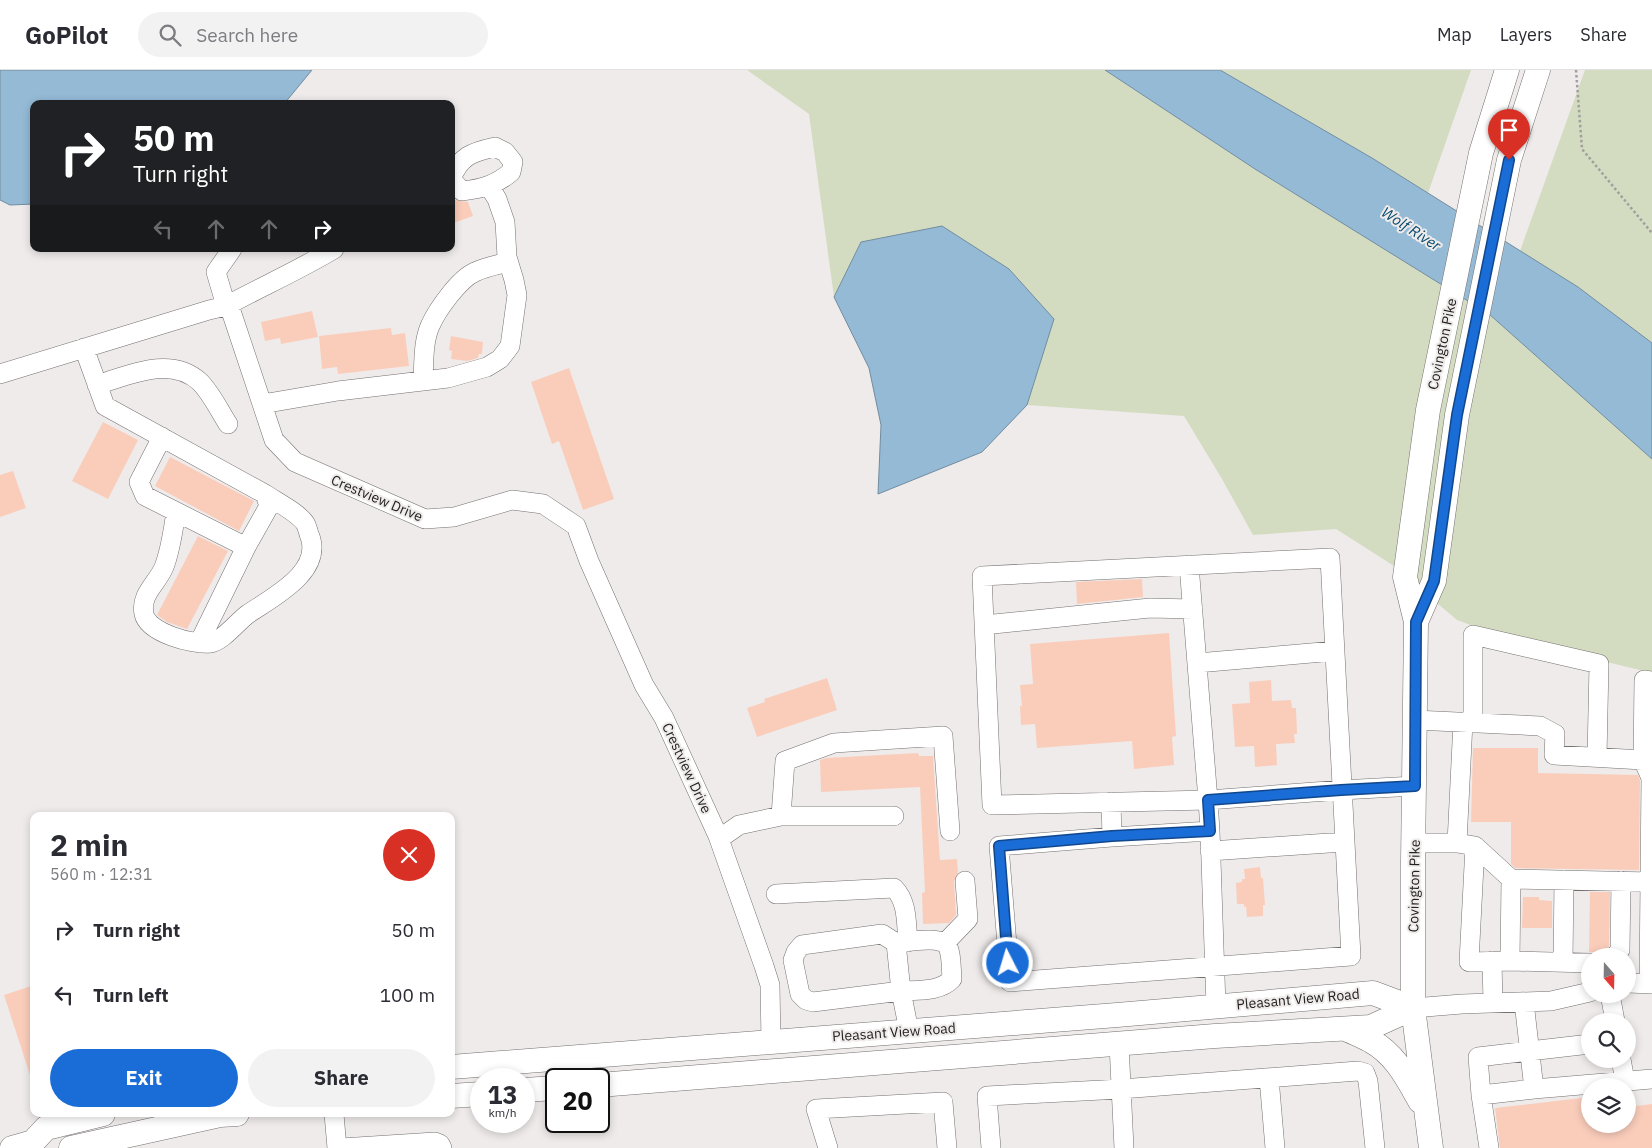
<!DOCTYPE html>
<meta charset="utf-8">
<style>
body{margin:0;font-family:"IBM Plex Sans",sans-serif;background:#f2f2f3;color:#2b2b33;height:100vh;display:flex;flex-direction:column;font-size:19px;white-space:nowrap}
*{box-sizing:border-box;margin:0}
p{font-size:16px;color:#7c7c81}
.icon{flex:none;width:28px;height:28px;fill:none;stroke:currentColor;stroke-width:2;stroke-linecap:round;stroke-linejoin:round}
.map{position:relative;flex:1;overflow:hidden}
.panel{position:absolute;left:30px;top:742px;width:425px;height:305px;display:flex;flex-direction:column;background:#fff;border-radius:10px;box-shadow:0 2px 8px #0003}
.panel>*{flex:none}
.guide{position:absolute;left:30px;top:30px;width:425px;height:152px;border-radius:10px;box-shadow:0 2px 8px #0003;background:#202124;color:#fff;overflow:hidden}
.needle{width:32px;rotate:160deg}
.buttons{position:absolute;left:1581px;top:878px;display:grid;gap:10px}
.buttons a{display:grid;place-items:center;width:55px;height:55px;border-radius:50%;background:#fff;box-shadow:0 2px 8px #0003;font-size:25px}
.speed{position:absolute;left:470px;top:998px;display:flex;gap:10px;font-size:25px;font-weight:700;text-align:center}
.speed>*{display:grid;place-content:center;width:65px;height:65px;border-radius:50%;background:#fff;box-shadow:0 2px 8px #0003;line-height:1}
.speed small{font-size:12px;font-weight:400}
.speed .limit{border:2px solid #111;border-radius:8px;background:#fff;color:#111}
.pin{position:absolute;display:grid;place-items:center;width:42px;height:42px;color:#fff;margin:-51px -21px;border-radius:50% 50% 50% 0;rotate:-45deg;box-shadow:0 0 5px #0007}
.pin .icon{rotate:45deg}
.me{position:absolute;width:55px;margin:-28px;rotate:355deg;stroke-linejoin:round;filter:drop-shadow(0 0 4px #0008)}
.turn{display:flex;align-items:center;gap:18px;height:105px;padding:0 20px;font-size:22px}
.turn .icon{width:65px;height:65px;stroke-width:2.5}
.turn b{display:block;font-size:35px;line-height:42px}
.lanes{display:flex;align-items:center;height:48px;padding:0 20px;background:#0003;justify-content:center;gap:25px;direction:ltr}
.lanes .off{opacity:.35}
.round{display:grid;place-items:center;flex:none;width:52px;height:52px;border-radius:26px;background:#f2f2f3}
.head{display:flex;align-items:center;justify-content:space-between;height:85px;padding:0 20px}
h1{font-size:30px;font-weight:700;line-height:38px}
.action{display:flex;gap:10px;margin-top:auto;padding:10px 20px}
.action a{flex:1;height:58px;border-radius:30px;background:#1a6dd7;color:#fff;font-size:20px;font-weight:700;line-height:58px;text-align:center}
.action a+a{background:#f2f2f3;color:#2b2b33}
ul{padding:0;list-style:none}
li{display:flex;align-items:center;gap:15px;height:65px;padding:0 20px}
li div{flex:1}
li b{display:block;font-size:19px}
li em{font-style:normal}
header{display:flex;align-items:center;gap:30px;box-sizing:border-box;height:70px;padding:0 25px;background:#fff;border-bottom:1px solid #e1e1e2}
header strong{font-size:24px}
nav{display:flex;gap:28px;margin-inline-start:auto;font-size:18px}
.search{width:350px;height:45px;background:#f2f2f3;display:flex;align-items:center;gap:12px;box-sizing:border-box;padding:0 18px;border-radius:28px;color:#7c7c81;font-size:19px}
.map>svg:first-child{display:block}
.green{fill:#d3dcc0}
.water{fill:#94bad6;stroke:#728ca0}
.building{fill:#facdbb}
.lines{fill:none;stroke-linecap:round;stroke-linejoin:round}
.minor-casing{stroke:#74706f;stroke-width:20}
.major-casing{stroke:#74706f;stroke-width:25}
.path{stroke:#a19e9e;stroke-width:2.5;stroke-dasharray:2.5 2.5;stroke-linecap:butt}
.minor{stroke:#fff;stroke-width:19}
.major{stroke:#fff;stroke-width:24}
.route-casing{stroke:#11478c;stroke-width:12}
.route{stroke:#1a6dd7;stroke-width:9}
.labels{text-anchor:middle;stroke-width:4;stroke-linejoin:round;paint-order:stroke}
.street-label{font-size:14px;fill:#232121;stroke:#efebea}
.water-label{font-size:15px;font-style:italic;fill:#03496e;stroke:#efebea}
</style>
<header>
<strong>GoPilot</strong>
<div class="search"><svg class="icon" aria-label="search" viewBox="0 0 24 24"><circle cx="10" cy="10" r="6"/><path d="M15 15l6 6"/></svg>Search here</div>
<nav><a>Map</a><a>Layers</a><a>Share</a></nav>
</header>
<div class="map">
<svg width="1652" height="1078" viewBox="0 0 1652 1078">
<rect width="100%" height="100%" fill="#efebea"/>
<path class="green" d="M747 0H1105L1255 99 1489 244 1652 389V603L1501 566 1457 550 1391 494 1336 459 1253 465 1222 409 1184 346 1027 335 1054 249 861 172 834 227 809 44Z
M1220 0H1471L1428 123 1372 88Z
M1585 0H1652V273L1578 217 1520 181Z"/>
<path class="water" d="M0 0H312L284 34H34V134L10 135 0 130Z
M1105 0H1220L1372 88 1578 217 1652 273V389L1489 244 1255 99Z
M942 156 1009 199 1054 249 1027 335 982 382 878 424 881 355 869 298 834 227 861 172Z"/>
<path class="building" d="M456 130 468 132 473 146 451 154V132Z
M312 241 318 267 281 274 280 268 265 271 261 252Z
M391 258 392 265 405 263 409 296 338 304 337 297 322 299 319 266Z
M451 266 483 272 482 284H479L478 288 467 291 451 289 452 281 449 280Z
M569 298 614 429 583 440 559 371 552 374 531 312Z
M103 352 138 370 108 429 72 411Z
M170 387 254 431 239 461 155 416Z
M13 401 26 438 0 447V405Z
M198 466 228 481 187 559 167 552 157 545Z
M1142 509 1143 527 1077 534 1076 512Z
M1169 563 1176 666 1172 667 1174 695 1134 699 1132 671 1037 678 1035 654 1021 655 1020 636H1022L1020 615 1033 614 1030 574Z
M827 608 837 640 757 667 747 638 765 632 764 629Z
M1271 610 1272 631 1291 630 1292 638H1296L1297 664H1294L1295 673 1276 674 1277 695 1255 697 1254 676 1235 677 1232 634 1250 633 1249 612Z
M1473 678H1538V703L1638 705 1640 710 1639 800 1515 798 1511 794V752H1471Z
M918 683 919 686H933L940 790 957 789 958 803 954 812 956 845 949 853 923 854 922 823 925 822 920 717 821 722 820 690 826 688Z
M1260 797 1261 808H1263L1265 835H1263V846L1247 847 1246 836 1244 837V834H1237L1236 813 1242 812V809H1245L1244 799Z
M1590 822H1610L1609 876 1604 883 1589 882Z
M1523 827H1539V830L1552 831V858H1522Z
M34 915V1008H31L4 925Z
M1590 1027V1054H1628V1037L1652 1034V1078H1500L1495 1038Z"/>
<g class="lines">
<defs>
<path id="minor" d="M495 77 505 82 513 92 511 102C496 115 481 119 462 121L451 109C460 86 472 82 495 77Z
M232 179 216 202 226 236C261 217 299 200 334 179
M84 278 105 336 265 424 269 436 246 477 199 573
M0 304 209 240 226 236 231 241 274 370 295 392 425 449 454 447 512 430 543 434 576 456 589 491 644 615 664 648 718 766 764 896 770 915 771 972
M423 310C424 293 423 272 430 256 437 240 459 209 475 202 485 197 497 195 508 192
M97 315C129 305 171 285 200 312 211 323 219 340 228 354
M262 334 338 321 448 308 487 297 500 289 510 276 517 225 514 210 507 187 505 152 497 129 489 116
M162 367 139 412 145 426 246 477
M176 442C173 460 171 479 164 497 157 514 140 524 144 544 148 563 193 575 210 573 222 572 238 551 248 544 273 527 325 501 309 464 308 461 307 456 305 453 297 442 277 432 265 424
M1189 495 1208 730 1210 761 1112 767 999 776 1010 912 1351 886 1330 488C1214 494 1098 500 982 506L992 735 1208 730 1341 720 1415 716
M984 555 1150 538 1193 539
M1197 593 1334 581
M1415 650 1540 656 1555 664 1554 685 1643 690 1644 610 1652 611
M1473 653V565L1599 594 1597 687
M1111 732 1112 767
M781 746 785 691 834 673 943 666 950 761
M1210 761 1216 936
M719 769 739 755 781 746H894
M1414 773H1457L1463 652
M1457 773 1475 776 1469 892 1510 891 1590 893
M1475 776 1511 809 1652 812
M1210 781 1344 772
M776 824 894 818C908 832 906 853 908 872
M896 873 882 864 802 875 796 882 793 890 800 924 806 930 813 932 901 921 896 873C907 872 943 865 948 877 952 886 951 899 952 909 940 922 918 920 901 921L909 961
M945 873 968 849 965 811
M1615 886 1620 880 1621 811
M1492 891 1493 933
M1510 891 1511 809
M1563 892 1564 810
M1628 913 1652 914
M1649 914 1651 708 1643 690H1652
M1610 924 1615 951
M1413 938 1462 934 1551 931 1590 922
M1119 974 1124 1078
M1621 989 1625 1011
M1269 1008 1275 1078
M1534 1019 1652 1009
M1481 1025 1478 987 1590 974
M334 1044 337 1078
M341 1078 435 1072 440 1074 442 1078
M828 1078 816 1039 943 1032 947 1078
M991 1078 987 1026 1121 1019 1358 1001 1365 1003 1368 1011 1375 1078
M1489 1078 1481 1025 1534 1019 1524 932"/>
<path id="major" d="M1416 552 1434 511 1457 345 1509 90 1538 0
M1346 959C1354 963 1363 966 1371 971 1395 984 1407 1008 1420 1031
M451 997 1117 945 1373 923 1413 938
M599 1015 1215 966 1371 957 1413 938
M524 1020 556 1018
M451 1026 481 1024
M12 1078 33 1072 46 1058 103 1044
M71 1078 220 1045 237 1044
M1431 1078 1413 938V793L1416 552 1405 507 1428 340 1481 83 1507 0"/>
</defs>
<use href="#minor" class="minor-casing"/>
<use href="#major" class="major-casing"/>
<path class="path" d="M1576 0 1582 79 1652 163"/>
<use href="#minor" class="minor"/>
<use href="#major" class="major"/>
</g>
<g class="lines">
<defs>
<path id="route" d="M1008 893 999 776 1112 766 1210 761 1208 730 1341 720 1415 716 1416 552 1434 511 1457 345 1509 90"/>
</defs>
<use href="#route" class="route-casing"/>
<use href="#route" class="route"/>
</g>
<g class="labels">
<g class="street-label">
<text transform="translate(1442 274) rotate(-78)" y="5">Covington Pike</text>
<text transform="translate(377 428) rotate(23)" y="5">Crestview Drive</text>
<text transform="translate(687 698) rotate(65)" y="5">Crestview Drive</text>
<text transform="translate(1414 816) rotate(-89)" y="5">Covington Pike</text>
<text transform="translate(1298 929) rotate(-5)" y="5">Pleasant View Road</text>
<text transform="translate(894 962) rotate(-4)" y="5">Pleasant View Road</text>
</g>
<g class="water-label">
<text transform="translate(1411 159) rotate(33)" y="5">Wolf River</text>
</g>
</g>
</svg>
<div class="buttons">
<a><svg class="needle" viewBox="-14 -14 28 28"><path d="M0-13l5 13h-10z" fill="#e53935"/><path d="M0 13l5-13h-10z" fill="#7c7c81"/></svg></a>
<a><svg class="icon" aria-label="search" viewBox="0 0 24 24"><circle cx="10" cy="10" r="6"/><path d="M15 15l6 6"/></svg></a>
<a><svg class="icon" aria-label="layers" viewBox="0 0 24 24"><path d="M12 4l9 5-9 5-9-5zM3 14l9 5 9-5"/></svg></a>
</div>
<div class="speed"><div>13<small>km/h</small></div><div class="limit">20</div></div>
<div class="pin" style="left:1509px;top:90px;background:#d93025"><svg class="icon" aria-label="arrive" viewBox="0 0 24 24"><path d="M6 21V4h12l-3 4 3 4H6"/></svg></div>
<svg class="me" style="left:1008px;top:893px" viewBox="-20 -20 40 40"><circle r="17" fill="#1a6dd7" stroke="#fff" stroke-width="3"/><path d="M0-11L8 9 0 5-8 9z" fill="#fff"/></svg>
<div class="guide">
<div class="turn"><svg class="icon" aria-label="right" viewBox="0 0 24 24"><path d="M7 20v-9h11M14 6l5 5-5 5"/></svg><div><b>50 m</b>Turn right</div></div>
<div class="lanes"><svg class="icon off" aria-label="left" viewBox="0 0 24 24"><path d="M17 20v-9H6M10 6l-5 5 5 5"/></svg><svg class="icon off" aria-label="ahead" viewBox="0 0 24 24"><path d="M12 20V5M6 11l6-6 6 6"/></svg><svg class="icon off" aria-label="ahead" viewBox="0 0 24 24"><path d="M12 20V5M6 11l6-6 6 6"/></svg><svg class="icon" aria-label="right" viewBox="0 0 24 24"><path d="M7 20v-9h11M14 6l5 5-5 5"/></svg></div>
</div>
<section class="panel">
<div class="head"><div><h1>2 min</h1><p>560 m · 12:31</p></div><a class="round" style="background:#d93025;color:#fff"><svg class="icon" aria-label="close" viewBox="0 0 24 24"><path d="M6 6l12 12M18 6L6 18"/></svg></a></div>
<ul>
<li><svg class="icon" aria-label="right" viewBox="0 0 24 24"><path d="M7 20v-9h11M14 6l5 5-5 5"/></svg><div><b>Turn right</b></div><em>50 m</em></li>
<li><svg class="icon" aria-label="left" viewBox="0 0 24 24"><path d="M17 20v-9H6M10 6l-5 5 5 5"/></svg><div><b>Turn left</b></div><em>100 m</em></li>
</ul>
<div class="action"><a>Exit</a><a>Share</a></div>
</section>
</div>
